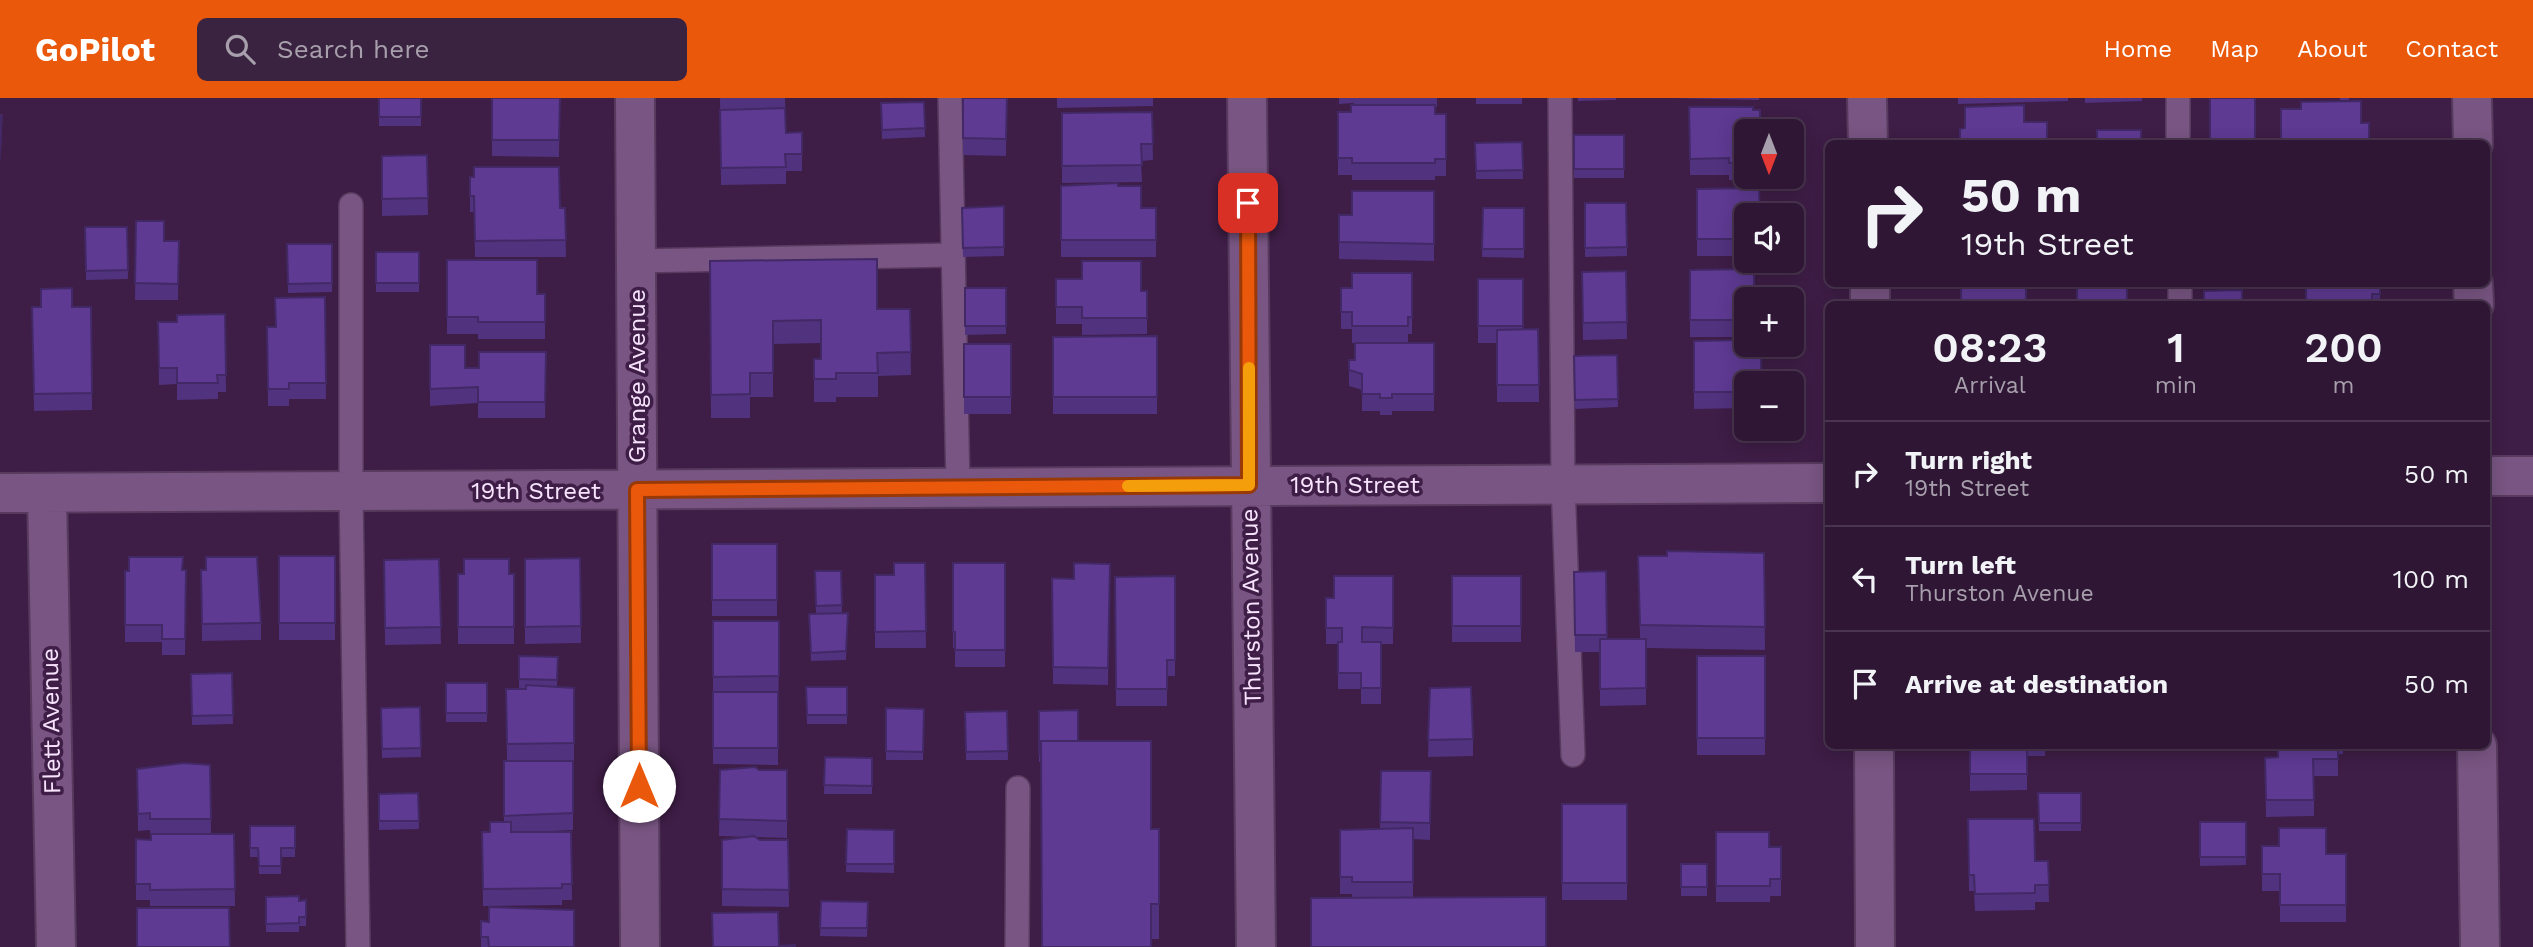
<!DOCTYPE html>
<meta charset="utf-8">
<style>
body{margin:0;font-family:"Work Sans",sans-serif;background:#3a2340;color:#f1f3f6;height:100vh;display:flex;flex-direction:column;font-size:26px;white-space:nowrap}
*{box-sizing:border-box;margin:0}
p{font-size:23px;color:#a79fac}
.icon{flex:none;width:38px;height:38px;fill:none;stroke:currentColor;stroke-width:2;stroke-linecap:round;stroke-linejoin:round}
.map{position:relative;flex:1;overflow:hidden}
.drawer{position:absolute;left:1825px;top:203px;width:665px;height:448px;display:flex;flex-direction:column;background:#2e1634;border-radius:10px;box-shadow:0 4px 18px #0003,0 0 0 2px #49354f}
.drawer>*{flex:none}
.guide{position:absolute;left:1825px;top:42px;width:665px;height:147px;border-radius:10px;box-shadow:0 4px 18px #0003,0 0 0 2px #49354f;background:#2e1634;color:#f1f3f6;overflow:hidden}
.needle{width:46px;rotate:180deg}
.tools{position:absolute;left:1734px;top:21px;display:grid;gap:14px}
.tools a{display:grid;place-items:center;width:70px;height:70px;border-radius:10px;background:#2e1634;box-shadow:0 4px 18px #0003,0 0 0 2px #49354f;font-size:35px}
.pin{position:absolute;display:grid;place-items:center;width:60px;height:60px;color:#fff;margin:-30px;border-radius:14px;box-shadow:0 4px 10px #0006}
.me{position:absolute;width:77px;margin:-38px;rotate:0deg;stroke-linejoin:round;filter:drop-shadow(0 0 5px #0008)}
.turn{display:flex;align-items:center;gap:24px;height:147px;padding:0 21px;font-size:32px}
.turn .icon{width:91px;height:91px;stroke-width:2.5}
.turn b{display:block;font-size:49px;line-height:60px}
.eta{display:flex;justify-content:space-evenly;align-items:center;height:119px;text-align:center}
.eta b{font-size:42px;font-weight:600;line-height:49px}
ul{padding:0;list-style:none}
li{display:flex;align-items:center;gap:21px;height:105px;padding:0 21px;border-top:2px solid #49354f}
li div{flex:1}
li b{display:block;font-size:26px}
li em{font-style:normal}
header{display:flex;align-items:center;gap:42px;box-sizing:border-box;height:98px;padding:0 35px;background:#ea580c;color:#fff}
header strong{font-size:33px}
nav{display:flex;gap:38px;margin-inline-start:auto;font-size:24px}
.search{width:490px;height:63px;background:#3a2340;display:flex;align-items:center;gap:18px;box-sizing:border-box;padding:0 24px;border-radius:10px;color:#a79fac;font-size:26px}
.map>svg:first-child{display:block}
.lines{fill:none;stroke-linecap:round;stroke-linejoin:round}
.lane-casing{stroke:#573a5e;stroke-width:26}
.street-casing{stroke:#573a5e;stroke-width:42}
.lane{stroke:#785582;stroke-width:23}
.street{stroke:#785582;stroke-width:38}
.wall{fill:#51327e}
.shaded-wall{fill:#422966}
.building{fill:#5e3a92;stroke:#422966;stroke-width:2}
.route-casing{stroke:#983908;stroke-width:18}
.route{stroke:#ea580c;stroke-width:12}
.slow{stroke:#f59e0b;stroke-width:12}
.labels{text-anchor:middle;stroke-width:7;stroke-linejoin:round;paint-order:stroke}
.street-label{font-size:24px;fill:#f7e3fd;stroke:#3e1d46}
</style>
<header>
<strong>GoPilot</strong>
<div class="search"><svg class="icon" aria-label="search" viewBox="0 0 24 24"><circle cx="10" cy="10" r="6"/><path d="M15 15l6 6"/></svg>Search here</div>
<nav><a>Home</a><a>Map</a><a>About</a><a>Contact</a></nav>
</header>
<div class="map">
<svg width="2533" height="849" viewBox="0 0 2533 849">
<rect width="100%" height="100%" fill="#3e1d46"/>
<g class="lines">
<defs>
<path id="lane" d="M950 0 958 389
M1560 0 1563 385 1573 657
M2178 0V46
M351 107V394L358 849
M636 163 953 157
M2180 186V206
M1017 849 1018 690"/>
<path id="street" d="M635 0 640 849
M1247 0 1256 849
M1867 0 1868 46
M2472 0 2473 46
M1870 186V206
M2473 186 2474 206
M2487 378H2533
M0 395 1829 385
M47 396 56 849
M1874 648 1875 849
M2477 648 2480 849"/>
</defs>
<use href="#lane" class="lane-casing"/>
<use href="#street" class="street-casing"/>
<use href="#lane" class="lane"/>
<use href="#street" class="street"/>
</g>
<path class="wall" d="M379 0H421V28H379Z
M492 0H560L559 59 492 58Z
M720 0H785L786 35 802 34V73H786V86L721 87Z
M963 0H1007L1006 58 963 57Z
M1057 0H1153V8L1057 10Z
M1339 0H1437V9H1435V16H1446V78H1435V82H1352V77H1338V14H1351L1354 7V5L1339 6Z
M1476 0H1522V6H1476Z
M1578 0H1616V2L1578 3Z
M1671 0H1759V2Z
M1958 0H2068V3L1958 6Z
M2085 0H2142V3L2085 5Z
M2340 0H2349V2H2340Z
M924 4 925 39 882 41 881 5Z
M1689 9 1746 33V77H1740V82H1729V77H1690Z
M1152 14 1153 62 1141 63 1142 84 1062 85V15Z
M1574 37H1624V80H1574Z
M1522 44 1523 81H1476L1475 45Z
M427 57 428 117 382 118V58Z
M470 79 560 110H565L566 159H475L474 114H470Z
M1061 88H1118L1141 110H1156V159H1061Z
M1697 91 1746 117V158H1697Z
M1434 93V163L1339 161V117H1352Z
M1585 105H1626L1627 158 1585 159Z
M1004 108V158L963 159 962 110Z
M1483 110H1524V160L1482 159Z
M136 123 164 143H179L178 202H135Z
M85 129H127L128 181 86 182Z
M287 146H332V194L288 195Z
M376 154H419V194H376Z
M447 162 537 196H545V241H478V236H447Z
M710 163 877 211H910L911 277 878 278V299H836V304H814V261H821V245L773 246V299H750V320H711Z
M1690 172 1754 194 1746 201V239H1690Z
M1626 173 1627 241 1583 242 1582 174Z
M1412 175V236H1408V245H1352V231H1341V190H1352Z
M1056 181 1147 193V236L1082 237V226H1056Z
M1478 181H1523V232L1538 231 1539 304H1497V245H1478Z
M2380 186V206H2306Z
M965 190H1006V236L965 237Z
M325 199 326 301H289V308H268L267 229H275Z
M32 209H91L92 312 34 313Z
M225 216 226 294H218V301L177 302V286L159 287 158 224H177Z
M1157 238V316H1053V239Z
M1694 243 1746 285V310L1694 311Z
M1434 245V313H1392V317H1380V313H1362V292L1349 288V262H1355Z
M964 246H1011V316H964Z
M430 247 465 270H479L546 254 545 320H478V305L430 308Z
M1617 257 1618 309 1575 311 1574 258Z
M712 446H777V518H712Z
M1764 455 1765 552 1646 550V607L1600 608V554H1575L1574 474 1606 473 1607 541H1640L1638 458Z
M279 458H335V542H279Z
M580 460 581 545 525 546V461Z
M439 461 441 546 385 547 384 462Z
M925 465 926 550H875V477H894Z
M953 465H1005V569H955V550H953Z
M1110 466 1108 587 1053 586 1052 480 1074 481Z
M183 472H186L185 557H162V544H125V473Z
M201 472H206L261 525V542L202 543Z
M815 473H841L842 515H848L846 562 811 563 809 524 816 516Z
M458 476H514V546H458Z
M1175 478V578H1167V608H1116L1115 479Z
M1393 478V546H1381V606H1361V591H1338V546H1326V500H1334Z
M1452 478H1521V544H1452Z
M713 523H779L778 667 713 666Z
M519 558 558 559 557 589 574 590V662H507L506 591H526L519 590Z
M1697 558H1765V657H1697Z
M232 575 233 626 192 627 191 576Z
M446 585H487V624H446Z
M806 589H847V626H807Z
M1430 590 1473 641V658L1428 659Z
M420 609 421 659 382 660 381 610Z
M886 610 924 611 923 662H886Z
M1007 613 1008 662H966L965 614Z
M1039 613 1078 643 1151 731H1159V841H1151L1041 664H1039Z
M1970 648H2045V658H2027V692L1970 693Z
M2278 648H2343V656H2338V678H2314V718L2266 719 2265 660 2278 659Z
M825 659 872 660V696H824Z
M504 663H573V732L531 734H571L572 802H562V807L483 808 482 734H490L504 724Z
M210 667 211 736H234L235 808H150V802H136V741L151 742 150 732 138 733 137 671Z
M720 672H787V740L756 739 760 742H788L789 809 722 808V742L749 739 719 738Z
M1381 673H1431L1430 742 1413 741V799L1352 800V796H1340V732L1380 730Z
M418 695 419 731 379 732V696Z
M2038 695H2081V733H2039Z
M1562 706H1627V802H1562Z
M1968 721 2035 763H2048L2049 804H2035V812L1975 813 1974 793H1969Z
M2200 724H2246V767L2200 768Z
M250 728H295V759H281V776H259L258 759H250Z
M847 731 894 732V775L846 774Z
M1716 734 1769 749H1781V798H1770V804H1716Z
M2262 748 2326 756H2346V824H2280V793H2262Z
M1681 766H1707V798H1681Z
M266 799 299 803 306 802V828H299V834H266Z
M821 803 868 804 867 839 820 838Z
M481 823 574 849H481Z"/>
<path class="shaded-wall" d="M2 17V41L0 67V44Z"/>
<path class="building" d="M379 0H421V19H379Z
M492 0H560L559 42H492Z
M963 0H1007L1006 41 963 40Z
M2210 0H2255V46H2210Z
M2361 3V25H2369V46H2281V11H2301V4Z
M924 4 925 30 882 32 881 5Z
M1351 7H1435V16H1446V61H1435V65H1352V60H1338V14H1351Z
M2024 7V24H2047V46H1960V31L1965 30V9Z
M1689 9H1753V12H1760V33H1746V61H1740V65H1729V60L1690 61Z
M785 10 786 35 802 34V56H785L786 69 721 70 720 12Z
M1152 14 1153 46H1141L1142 67 1062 68V15Z
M0 17H2L0 44Z
M2097 32H2141V46H2097Z
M1574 37H1624V71H1574Z
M1522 44 1523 72 1476 73 1475 45Z
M427 57 428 100 382 101V58Z
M474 69H559L560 110H565L566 142 475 143 474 98H470V79H474Z
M1118 85V88H1141V110H1156V142H1061V88Z
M1759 90 1760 117H1746V141H1697V91Z
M1352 93H1434V146L1339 144V117H1352Z
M1585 105H1626L1627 149 1585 150Z
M1004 108V149L963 150 962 110Z
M1483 110H1524V151H1482Z
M136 123H164V143H179L178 186 135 185Z
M85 129H127L128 172 86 173Z
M287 146H332V185L288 186Z
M376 154H419V185H376Z
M877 161V211H910L911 254 877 255 878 275H836V281H814V261H821V222L773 223V275H750V296L711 297 710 163Z
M447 162H537V196H545V224H478V219H447Z
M1082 163H1141V193H1147V220H1082V209H1056V181H1082Z
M1754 171V194H1761V201H1746V222H1690V172Z
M1626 173 1627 224 1583 225 1582 174Z
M1352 175H1412V219H1408V228H1352V214H1341V190H1352Z
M1478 181H1523V228H1478Z
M1966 186H2026V206H1961V190H1966Z
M2077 186H2127V206H2077Z
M2306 186H2380V196H2372V206H2306Z
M72 190V209H91L92 295 34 296 32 209H41V191Z
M965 190H1006V228H965Z
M2242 192V206H2204V193Z
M325 199 326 285H289V291H268L267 229H276L275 200Z
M225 216 226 277H217L218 285H177V270H159L158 224H177V217Z
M1538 231 1539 287H1497V232Z
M1157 238V299H1053V239Z
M1746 242V247H1761V285H1746V294H1694V243Z
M1355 245H1434V296H1392V300H1380V296H1362V276L1349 272V262H1355Z
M964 246H1011V299H964Z
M430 247H465V270H479V254H546L545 304H478V289L430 291Z
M1617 257 1618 301 1575 302 1574 258Z
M712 446H777V502H712Z
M1667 453 1764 455 1765 529 1640 527 1638 458H1667Z
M279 458H335V525H279Z
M129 459H183L182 472H186L185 541H162V527H125V473H129Z
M206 459H257L261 525 202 526 201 472H206Z
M580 460 581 528 525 529V461Z
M439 461 441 529 385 530 384 462Z
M464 461H509V476H514V529H458V476H464Z
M894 465H925L926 533 875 534V477H894Z
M953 465H1005V552H955V534H953Z
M1074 465 1110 466 1108 570 1053 569 1052 480 1074 481Z
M815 473H841L842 507 816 508Z
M1606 473 1607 537H1575L1574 474Z
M1175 478V562H1167V591H1116L1115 479Z
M1334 478H1393V530L1362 529V544H1381V590H1361V575H1338V544H1342V530H1326V500H1334Z
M1452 478H1521V528H1452Z
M848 515 846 553 811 555 809 516Z
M713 523H779V578L713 579Z
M1600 541H1646V590L1600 591Z
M519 558 558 559 557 582 519 581Z
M1697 558H1765V640H1697Z
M232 575 233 617 192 618 191 576Z
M446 585H487V615H446Z
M526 587 574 590V645L507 646 506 591H526Z
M806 589H847V617H807Z
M1471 589 1473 641 1428 642 1430 590Z
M713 594H778V650H713Z
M420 609 421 650 382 651 381 610Z
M886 610 924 611 923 654 886 653Z
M1078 612V643H1041V656H1039V613Z
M1007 613 1008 653 966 654 965 614Z
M1041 643H1151V731H1159V806H1151V849H1042Z
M1970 648H2027V676H1970Z
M2278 648H2338V661H2313L2314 702H2266L2265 660 2278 659Z
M825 659 872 660V688L824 687Z
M504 663H573V715L504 718Z
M184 665 210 667 211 721H150V715L138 716 137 671Z
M755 669 759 672H787V723L719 721 720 672Z
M1381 673H1431L1430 725 1380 724Z
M418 695 419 723H379V696Z
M2038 695H2081V725H2039Z
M1562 706H1627V785H1562Z
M1968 721H2034L2035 763H2048L2049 787H2035V795L1975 796 1974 777H1969Z
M490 724H511V734H571L572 786H562V790L483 791 482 734H490Z
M2200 724H2246V759H2200Z
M250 728H295V750H281V768H259L258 750H250Z
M1413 730V784H1352V779H1340V732Z
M2279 730H2326V756H2346V807H2280V776H2262V748H2279Z
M847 731 894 732V766H846Z
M1716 734H1769V749H1781V781H1770V788H1716Z
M151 736H234L235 791 150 792V786H136V741L151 742Z
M754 738 760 742H788L789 792 722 791V742Z
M1681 766H1707V789H1681Z
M299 798V803L306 802V819H299V825L266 826V799Z
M1546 799V849H1311V800Z
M821 803 868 804 867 830H820Z
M489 809 574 812V849H489L488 839H481V823L489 824Z
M137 810H229L230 849H137Z
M778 814 779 848 795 847V849H713L712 815Z"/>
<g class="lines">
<defs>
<path id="route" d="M639 688 637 392 1249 387 1248 105"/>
</defs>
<use href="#route" class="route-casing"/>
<use href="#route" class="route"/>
<path class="slow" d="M1128 388 1249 387V270"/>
</g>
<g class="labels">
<g class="street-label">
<text transform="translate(637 278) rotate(-90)" y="8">Grange Avenue</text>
<text x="1355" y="395">19th Street</text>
<text x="536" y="401">19th Street</text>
<text transform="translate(1251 509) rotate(-91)" y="8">Thurston Avenue</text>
<text transform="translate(51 623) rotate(-91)" y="8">Flett Avenue</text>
</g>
</g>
</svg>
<div class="tools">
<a><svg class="needle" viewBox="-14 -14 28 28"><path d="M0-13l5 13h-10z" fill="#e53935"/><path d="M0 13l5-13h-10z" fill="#a79fac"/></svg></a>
<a><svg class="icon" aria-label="sound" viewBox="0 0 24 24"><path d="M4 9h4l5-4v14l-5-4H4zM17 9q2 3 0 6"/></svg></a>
<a>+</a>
<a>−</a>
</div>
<div class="pin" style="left:1248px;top:105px;background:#d93025"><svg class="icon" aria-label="arrive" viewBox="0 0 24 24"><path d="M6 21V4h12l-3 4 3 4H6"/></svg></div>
<svg class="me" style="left:639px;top:688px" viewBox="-20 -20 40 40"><circle r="19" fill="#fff"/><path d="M0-13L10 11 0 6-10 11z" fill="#ea580c"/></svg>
<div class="guide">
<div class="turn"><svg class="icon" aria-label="right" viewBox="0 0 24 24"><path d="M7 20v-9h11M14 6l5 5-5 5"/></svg><div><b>50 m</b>19th Street</div></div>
</div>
<section class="drawer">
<div class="eta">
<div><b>08:23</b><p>Arrival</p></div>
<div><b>1</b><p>min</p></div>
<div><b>200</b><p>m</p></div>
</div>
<ul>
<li><svg class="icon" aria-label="right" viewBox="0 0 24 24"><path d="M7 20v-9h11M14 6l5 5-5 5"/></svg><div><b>Turn right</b><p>19th Street</p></div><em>50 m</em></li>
<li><svg class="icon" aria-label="left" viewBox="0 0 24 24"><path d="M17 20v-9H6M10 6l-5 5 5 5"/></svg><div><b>Turn left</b><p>Thurston Avenue</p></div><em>100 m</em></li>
<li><svg class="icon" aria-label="arrive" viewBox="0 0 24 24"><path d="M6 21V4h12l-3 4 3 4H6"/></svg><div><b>Arrive at destination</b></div><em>50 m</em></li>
</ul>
</section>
</div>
